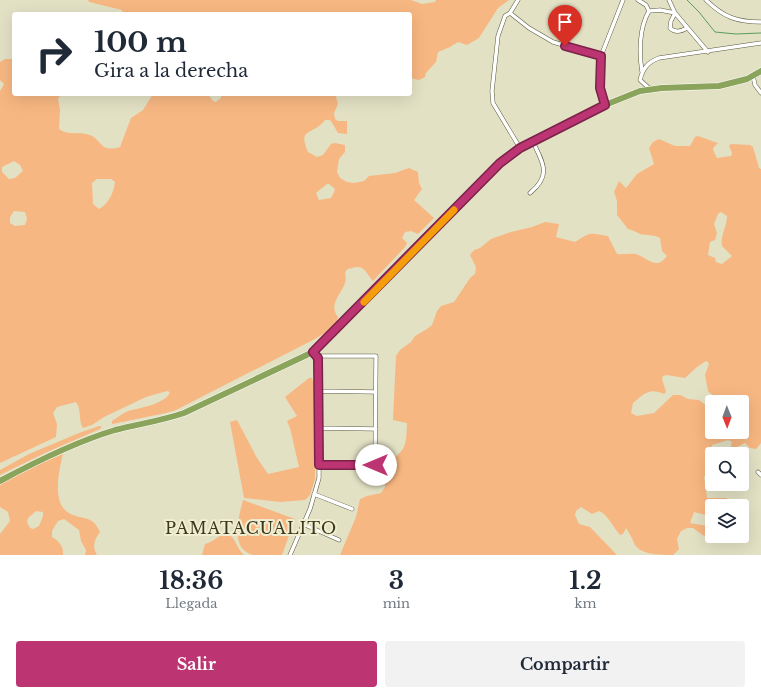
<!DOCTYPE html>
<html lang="es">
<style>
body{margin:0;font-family:"Libre Baskerville",serif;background:#f2f2f3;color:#1f2937;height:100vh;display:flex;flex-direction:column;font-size:15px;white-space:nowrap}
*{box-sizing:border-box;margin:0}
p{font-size:13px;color:#747a83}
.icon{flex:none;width:22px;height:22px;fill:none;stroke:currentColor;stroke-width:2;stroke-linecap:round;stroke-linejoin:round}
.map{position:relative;height:555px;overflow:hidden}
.panel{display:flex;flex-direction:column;background:#fff;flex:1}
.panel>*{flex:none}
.guide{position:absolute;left:12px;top:12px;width:400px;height:84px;border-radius:4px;box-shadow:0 4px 16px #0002;background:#fff;color:#1f2937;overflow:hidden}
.needle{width:26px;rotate:179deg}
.buttons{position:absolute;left:705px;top:395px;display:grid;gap:8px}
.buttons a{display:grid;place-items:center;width:44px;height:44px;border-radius:4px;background:#fff;box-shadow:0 4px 16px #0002;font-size:20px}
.pin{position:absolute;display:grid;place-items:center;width:34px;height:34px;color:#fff;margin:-41px -17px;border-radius:50% 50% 50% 0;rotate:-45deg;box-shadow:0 0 4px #0007}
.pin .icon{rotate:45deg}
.me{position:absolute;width:44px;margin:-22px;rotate:270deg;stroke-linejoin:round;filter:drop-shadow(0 0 3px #0008)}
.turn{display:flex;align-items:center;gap:14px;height:84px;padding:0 16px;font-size:18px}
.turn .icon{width:52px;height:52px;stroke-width:2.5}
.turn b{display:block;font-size:28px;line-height:34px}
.eta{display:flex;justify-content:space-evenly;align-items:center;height:68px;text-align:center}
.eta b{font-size:24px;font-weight:800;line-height:28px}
.cta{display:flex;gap:8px;margin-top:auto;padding:8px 16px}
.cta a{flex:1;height:46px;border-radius:4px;background:#bc3471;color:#fff;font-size:16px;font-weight:800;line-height:46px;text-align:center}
.cta a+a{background:#f2f2f3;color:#1f2937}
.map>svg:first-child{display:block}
.green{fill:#f7b782;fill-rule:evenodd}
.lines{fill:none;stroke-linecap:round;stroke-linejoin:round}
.stream{stroke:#5b9b60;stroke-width:1}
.street-casing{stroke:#5a583f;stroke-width:4.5}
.highway-casing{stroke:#fff;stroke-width:7}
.street{stroke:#fff;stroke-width:3.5}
.highway{stroke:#8ba45c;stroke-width:6}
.route-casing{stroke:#7a2249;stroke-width:10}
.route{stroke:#bc3471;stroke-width:7}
.slow{stroke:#f59e0b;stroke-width:7}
.labels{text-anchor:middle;stroke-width:4;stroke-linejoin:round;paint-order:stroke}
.quarter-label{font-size:16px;letter-spacing:1px;fill:#3b3820;stroke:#f0eed1}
</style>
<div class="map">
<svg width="761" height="555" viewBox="0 0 761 555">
<rect width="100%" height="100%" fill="#e3e1c4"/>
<path class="green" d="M88 0H411L422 4 435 2 436 0H509L498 8 479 38 467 45 458 42 450 47 438 52 436 62 426 73 425 77 419 80 410 78V14H122V10L89 2Z
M5 59H14V94L38 95 61 94 58 99 60 110 59 129C67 136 80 131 90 135 102 140 100 153 120 147L131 118 143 110 153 94H208L213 101 216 102 221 98V94H337L336 97 338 104 334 113 335 119 338 121H347V134L338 133 331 121 329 120H325C313 136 297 127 308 152L317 157 323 155 331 144 335 143 345 145V152L339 159 337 172 340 178 347 182 354 183 364 181 369 176 395 173 409 168 418 172 419 183 422 189 414 200 434 218 418 234 411 231 405 232 402 238 407 243 405 247 373 281C365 272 364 264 352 268 349 269 348 268 346 271 344 274 347 279 345 283 341 295 328 304 338 317L337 321 325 333 313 340 176 410 166 413 112 424V421C117 418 123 413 128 411 139 408 166 404 170 392L167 391 146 397 104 417 92 425 83 428C78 421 82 410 76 402L57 407 53 413 57 424 56 437 0 463V91L4 84 0 80V62ZM14 161 20 165 23 171 15 178 9 179 2 172V167ZM97 179H111L115 182C114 192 108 205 99 209L93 204 92 183ZM327 184H329L335 189 334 192 331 198 319 200 316 193ZM14 211 25 212 27 219 25 225 15 226 10 223V217Z
M698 136 718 143 713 148 714 152 717 158 731 156 732 153 729 146 731 144 750 145 753 147 759 168 761 169V443L756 449 750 448 745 443 739 446 737 449 738 454H729L732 442 728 440 712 445 706 467 712 469V476H704L707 498H727V504H712L710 516 694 512 690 523 708 526 706 534 704 536 693 528H687L681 531 677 539 679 549 673 555C660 555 642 555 635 545 632 538 630 534 626 528L623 534 620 535C613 527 608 515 599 511L592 514 581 507 576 511 575 515 579 524 590 527 617 555H340L356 517 360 499 367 496 381 493 385 487V467C405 447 406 452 407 423L393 420 396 356 400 350 411 342 415 336 427 329 432 325 437 311 441 306 454 302 470 278 475 274 476 267 470 255 474 250 480 248 491 239 511 232 532 227 545 222 559 224 556 237 575 242C591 231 590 233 608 236L617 254C623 255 630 253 636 254 648 258 656 271 667 256L662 251 660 238C653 234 647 236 640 234 636 232 633 230 628 229L617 215V201L614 192 619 181 626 188 637 174 654 164 649 148 653 142 659 139 675 146H690L695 137ZM721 212 727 216C727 227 720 235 722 246L732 256 722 264 716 262 715 258 708 255 710 242 715 240 717 233 714 224 718 214ZM707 361 709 364 705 375 708 391 716 398 717 402H742V432H712V407L710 408 699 400 688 399 680 395H673L654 413 637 416 631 413 633 403C644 394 649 387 664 394L666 392 662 379 663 376 667 375 685 378C690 373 702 362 707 361Z
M309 378H312L314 384 315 479 310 495 305 500 280 502 244 498 230 422 237 420 257 458 268 474 299 467 290 428 287 421 297 416 285 397Z
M99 426 102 427 100 429 45 453 0 475V470L29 454 79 433Z
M63 454C59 471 50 507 73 515 86 520 93 516 100 532 94 540 92 547 97 555H85L86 550 81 541 79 530 64 519 58 521 52 531V537C59 541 64 547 63 555H0V534L10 521 8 512 0 507V484L40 463ZM36 511 43 512V516L39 526 33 529 30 528 27 522 28 518Z
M243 500 295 519 282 555C273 555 262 555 253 555 229 549 239 516 243 500Z
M227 533C237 539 236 548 244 555H202L205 544C214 542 219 534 227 533Z"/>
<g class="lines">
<path class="stream" d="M687 0 699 12 715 32 736 34 761 33"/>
<defs>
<path id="street" d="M638 0 646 5 649 11
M669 0 675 13 708 52
M706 0C723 17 737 22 761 22
M510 13 518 0
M642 72C639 53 639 28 649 11L660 10 675 13 671 21 670 28C675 33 682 31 687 28
M753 76 755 85 761 93
M650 89 640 80C643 68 648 62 659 58L761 43
M605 105 600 88 601 56 623 0
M520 148 493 103 492 91 498 36 505 16 510 13 529 28 553 42 601 56
M530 193C552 175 543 163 533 142
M317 356H376L375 465H319
M319 391 376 392
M319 428 376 429
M758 472 761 475
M314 494 352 509
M303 524 339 540
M290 555 310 509 319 478V358L317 356"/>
<path id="highway" d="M0 481C37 461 75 442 115 430 138 424 161 421 184 413L313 352 500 163 526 145 605 105 640 91 662 88 719 86 747 79 761 71"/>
</defs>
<use href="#street" class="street-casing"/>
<use href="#highway" class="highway-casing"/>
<use href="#street" class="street"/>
<use href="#highway" class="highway"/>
</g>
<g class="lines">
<defs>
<path id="route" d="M376 465H319L318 358 313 352 500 163 520 148 605 105 600 88 601 56 565 46"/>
</defs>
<use href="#route" class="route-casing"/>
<use href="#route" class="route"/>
<path class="slow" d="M364 302 454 210"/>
</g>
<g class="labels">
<g class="quarter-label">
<text x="251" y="534">PAMATACUALITO</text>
</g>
</g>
</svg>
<div class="buttons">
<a><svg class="needle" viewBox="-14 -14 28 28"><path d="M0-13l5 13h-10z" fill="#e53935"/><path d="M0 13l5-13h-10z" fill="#747a83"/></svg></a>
<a><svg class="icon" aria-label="search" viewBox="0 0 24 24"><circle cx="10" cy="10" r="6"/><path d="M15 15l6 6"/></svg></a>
<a><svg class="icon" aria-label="layers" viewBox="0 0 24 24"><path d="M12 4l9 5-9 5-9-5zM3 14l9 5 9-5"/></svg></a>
</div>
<div class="pin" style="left:565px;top:46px;background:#d93025"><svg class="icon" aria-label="arrive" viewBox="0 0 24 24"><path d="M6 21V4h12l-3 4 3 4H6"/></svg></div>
<svg class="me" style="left:376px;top:465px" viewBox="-20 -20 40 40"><circle r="19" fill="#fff"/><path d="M0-13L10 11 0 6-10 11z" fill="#bc3471"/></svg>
<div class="guide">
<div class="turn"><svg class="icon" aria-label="right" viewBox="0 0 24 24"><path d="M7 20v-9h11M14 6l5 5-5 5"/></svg><div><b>100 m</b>Gira a la derecha</div></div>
</div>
</div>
<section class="panel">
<div class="eta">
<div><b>18:36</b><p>Llegada</p></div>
<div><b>3</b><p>min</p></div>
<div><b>1.2</b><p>km</p></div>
</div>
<div class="cta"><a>Salir</a><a>Compartir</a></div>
</section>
